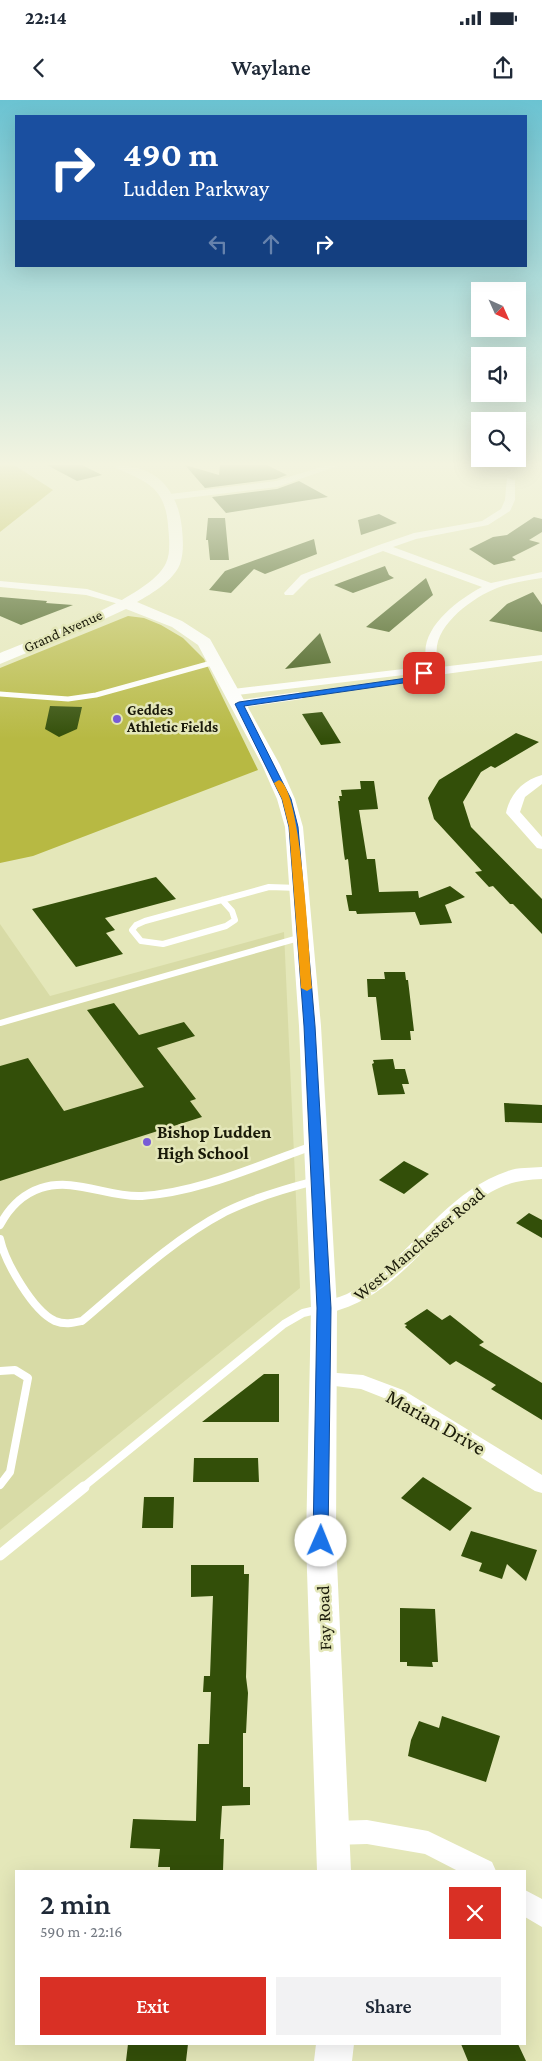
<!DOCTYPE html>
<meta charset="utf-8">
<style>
body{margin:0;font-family:"Crimson Pro",serif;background:#f2f2f3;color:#1f2937;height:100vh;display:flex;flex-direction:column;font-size:19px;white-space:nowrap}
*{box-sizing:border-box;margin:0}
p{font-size:16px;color:#747a83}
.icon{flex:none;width:28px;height:28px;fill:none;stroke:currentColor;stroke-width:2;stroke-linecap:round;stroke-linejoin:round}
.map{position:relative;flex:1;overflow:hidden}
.sheet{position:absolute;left:15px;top:1770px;width:511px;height:175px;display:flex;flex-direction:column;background:#fff;border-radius:0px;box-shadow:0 5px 20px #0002}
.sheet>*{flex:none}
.guide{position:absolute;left:15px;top:15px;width:512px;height:152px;border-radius:0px;box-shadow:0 5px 20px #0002;background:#1a4fa0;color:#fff;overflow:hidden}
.needle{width:32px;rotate:135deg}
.fabs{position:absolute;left:471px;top:182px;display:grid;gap:10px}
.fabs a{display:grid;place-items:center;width:55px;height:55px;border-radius:0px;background:#fff;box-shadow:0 5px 20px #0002;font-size:25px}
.pin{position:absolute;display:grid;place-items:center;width:42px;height:42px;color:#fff;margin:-21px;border-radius:10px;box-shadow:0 2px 8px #0006}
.me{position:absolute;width:55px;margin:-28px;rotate:1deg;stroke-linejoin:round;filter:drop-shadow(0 0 4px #0008)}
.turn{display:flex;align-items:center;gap:18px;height:105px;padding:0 25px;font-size:22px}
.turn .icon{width:65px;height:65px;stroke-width:2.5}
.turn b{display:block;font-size:35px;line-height:42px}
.lanes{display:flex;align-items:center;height:48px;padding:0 25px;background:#0003;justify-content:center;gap:25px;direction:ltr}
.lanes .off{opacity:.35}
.round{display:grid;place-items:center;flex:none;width:52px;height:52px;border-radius:0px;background:#f2f2f3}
.overview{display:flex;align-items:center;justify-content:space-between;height:85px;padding:0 25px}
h1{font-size:30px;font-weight:600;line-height:38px}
.button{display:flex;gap:10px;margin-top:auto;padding:10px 25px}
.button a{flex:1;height:58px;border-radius:0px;background:#d93025;color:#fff;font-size:20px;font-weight:600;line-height:58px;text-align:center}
.button a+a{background:#f2f2f3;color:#1f2937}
.status{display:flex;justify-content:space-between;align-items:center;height:35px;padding:0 25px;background:#fff;direction:ltr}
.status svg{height:14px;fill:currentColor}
header{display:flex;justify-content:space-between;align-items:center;height:65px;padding:0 25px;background:#fff;font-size:22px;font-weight:600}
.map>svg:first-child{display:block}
.built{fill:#d8dba6}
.green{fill:#b7b943}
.building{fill:#334f09}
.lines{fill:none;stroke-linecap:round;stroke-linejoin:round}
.lane-far3{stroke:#fff;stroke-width:5}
.lane-far2{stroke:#fff;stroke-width:6}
.lane-far1{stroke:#fff;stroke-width:8}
.lane{stroke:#fff;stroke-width:11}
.street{fill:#fff;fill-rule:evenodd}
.secondary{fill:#fff;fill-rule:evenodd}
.route{fill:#1a73e8;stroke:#114b97}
.slow{fill:#f59e0b}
.poi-dot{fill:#785cd6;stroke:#e4e7b9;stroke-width:2}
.labels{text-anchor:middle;stroke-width:5;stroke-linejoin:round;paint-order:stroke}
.far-street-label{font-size:15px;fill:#1a1a09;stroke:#e4e7b9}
.far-poi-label{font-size:15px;font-weight:bold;fill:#1a1a09;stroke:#e4e7b9;text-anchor:start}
.poi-label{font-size:18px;font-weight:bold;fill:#1a1a09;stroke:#e4e7b9;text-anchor:start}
.street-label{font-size:18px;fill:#1a1a09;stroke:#e4e7b9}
.near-street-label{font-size:21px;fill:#1a1a09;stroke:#e4e7b9}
</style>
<div class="status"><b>22:14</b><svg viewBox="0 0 49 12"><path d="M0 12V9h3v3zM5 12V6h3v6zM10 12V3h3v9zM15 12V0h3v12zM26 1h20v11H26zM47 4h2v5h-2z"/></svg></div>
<header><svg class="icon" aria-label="back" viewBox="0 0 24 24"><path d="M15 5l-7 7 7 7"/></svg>Waylane<svg class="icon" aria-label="share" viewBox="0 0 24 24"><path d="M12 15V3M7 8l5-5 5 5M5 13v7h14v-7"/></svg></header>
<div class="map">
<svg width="542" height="1961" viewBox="0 0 542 1961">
<rect width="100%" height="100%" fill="#e4e7b9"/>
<path class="built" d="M0 824 50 896 284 832 300 1188 0 1430Z"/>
<path class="green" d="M0 365H14L53 390 0 432Z
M128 516 144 518 161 525 183 538 204 559 258 670 33 756 0 763V568Z"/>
<path class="building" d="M47 365H82L102 375 77 381Z
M185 365 219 375 220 365H267L287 375 276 379 205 388Z
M299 381 328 397 226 413 212 397 277 389Z
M379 414 397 423 361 435 358 420Z
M534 417 542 419V432L529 440 540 443 512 457 516 460 494 465 469 449 493 437 507 435Z
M208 418H225L229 460H210L208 440H206Z
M314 439 317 454 265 474 254 469 231 493 209 490 225 471Z
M385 466 389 475 394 478 353 493 334 485Z
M426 478 433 495 389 532 366 527Z
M533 492 542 505V532L489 521 507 504Z
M0 497 47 501 46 503 73 505 21 525 0 516Z
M320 533 331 563 285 569Z
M50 606 82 607 77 629 59 637 45 629Z
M322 612 341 643 321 645 302 614Z
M516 633 539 642 495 668 491 666 481 672 463 702 471 727 542 799V834L513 804H510L493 786 489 787 475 772 482 771 434 719 428 698 439 680Z
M360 681H374L378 709 359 710 367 759H375L379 792 418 791 419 798 450 786 465 797 445 805 452 823 420 825 415 812 357 814 356 811H349L346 795H352L348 759 345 760 344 754 338 701H340L339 696H342L341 690 361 689Z
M156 777 176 799 105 818 115 830 106 833 123 854 76 867 32 809Z
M384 872H405L406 880H408L414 931H410L411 940H381L376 897H368L367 879H385Z
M114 903 139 935 184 922 195 936 157 948 196 999 190 1001 202 1017 0 1081V966L28 958 64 1011 144 987 87 910Z
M393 959 395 969H405L409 984H402L405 994 378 995 372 964 374 963 373 960Z
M504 1003 542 1005V1023L505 1022Z
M404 1061 429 1074 404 1094 379 1080Z
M529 1113 542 1120V1138L516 1123Z
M427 1209 442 1220 450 1215 484 1242 479 1245 542 1283V1320L491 1289 496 1285 456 1261 450 1265 405 1227 407 1225 404 1224Z
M264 1274H279V1322H202Z
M194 1358H258L259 1382H193Z
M423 1377 472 1408 450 1431 401 1398Z
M144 1397H174L173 1428H142Z
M471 1431 537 1450 526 1481 507 1464 502 1479 479 1471 482 1463 461 1456Z
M191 1465H244V1474H249L246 1577 248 1593 246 1633H243V1687H250V1705L222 1706 220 1739H224L223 1771H170V1767H158L160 1749 130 1748 133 1719 196 1721 198 1644H209L211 1592H203L204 1576H210L213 1496 191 1497Z
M400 1508 435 1509 438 1562H432L433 1567 407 1566V1562H400Z
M442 1616 500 1636 486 1682 408 1656 411 1640 419 1621 439 1628Z
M128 1944H188L186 1961H126Z
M461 1944H518L526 1961H468Z"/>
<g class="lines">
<path class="lane-far3" d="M0 594 68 599 96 595 215 562"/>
<path class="lane-far2" d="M222 800 232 811 235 820 226 826 163 844 141 841 132 830 136 825 145 821 269 787 299 788
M0 923 302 837"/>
<path class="lane-far1" d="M0 1125C9 1108 23 1094 41 1088 75 1077 108 1098 142 1096 201 1092 258 1065 313 1046
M0 1139C5 1162 33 1211 55 1221 65 1225 73 1223 82 1221 127 1183 172 1140 225 1112 253 1098 284 1089 315 1081
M0 1271 15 1270 28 1278 10 1372 0 1385
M82 1388 284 1224 303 1213 320 1209"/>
<path class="lane" d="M0 1455 84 1387"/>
<path class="street" d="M327 365H340L277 387 170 400 165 397 170 394 276 381Z
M507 378 515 380V400L510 411 488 425 416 439 393 447 491 483 542 472V478C527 480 511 483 497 488 469 499 422 534 441 567L542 555V561L438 575 412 574 229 596 227 593 233 589 412 568 430 569C411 535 455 501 482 487L383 451 309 479 293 495H285L284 493 301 475 379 445 414 433 482 421 501 409 505 400Z
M0 481 87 489 131 503 126 506 86 495 0 487Z
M298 592 304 596 302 599 239 608 233 604 239 600Z
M542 675V684L525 697 520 712 542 737V749L537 748 506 713C510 694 523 680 542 675Z
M542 1067V1079C523 1080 508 1082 491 1092 435 1126 404 1190 339 1210 331 1213 326 1215 317 1213L315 1208 317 1203C327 1200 338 1198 347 1194 408 1164 441 1093 508 1071 518 1067 531 1068 542 1067Z
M324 1272 363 1275 403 1290 542 1375V1393L535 1391 389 1300 361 1289 317 1284 314 1279 317 1274Z
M367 1720 428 1731 492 1762 496 1771H458L425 1754 367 1744 333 1745 324 1741 321 1733 324 1725 333 1721Z
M525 1790 542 1799V1827L525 1817Z"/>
<path class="secondary" d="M115 365C156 365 178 389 182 429 183 440 184 453 180 464 173 481 153 493 137 502L182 521 210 539 280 665 295 699 303 727 321 926 337 1208 336 1441 351 1771H317L306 1441 311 1208 299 926 285 727 277 699 262 665 198 545 172 527 126 509 72 534 0 564V553C36 538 151 498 166 463 171 452 169 437 168 425 165 388 148 382 116 368Z
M316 1944H354L352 1961H314Z"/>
</g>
<linearGradient id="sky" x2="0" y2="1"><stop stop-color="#6bc3d2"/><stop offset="0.57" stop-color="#f3f4e0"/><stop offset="1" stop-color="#f3f4e0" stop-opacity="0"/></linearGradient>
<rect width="542" height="639" fill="url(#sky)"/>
<path class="route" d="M424 571 427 572V575L417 581 244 606 291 699 298 727 315 926 331 1208 328 1441 326 1446 321 1447 315 1446 313 1441 317 1208 304 926 289 727 282 699 235 604 239 602 414 577Z"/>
<path class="slow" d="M279 680C302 689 309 858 312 888L307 891 301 888 289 727 282 699 274 683Z"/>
<g class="poi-dot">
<circle cx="117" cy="619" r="5"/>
<circle cx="147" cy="1042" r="5"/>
</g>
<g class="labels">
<g class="far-street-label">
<text transform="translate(63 531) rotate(-24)" y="5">Grand Avenue</text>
</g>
<g class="far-poi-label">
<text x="127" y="615">Geddes<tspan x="127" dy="17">Athletic Fields</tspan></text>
</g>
<g class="poi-label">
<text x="157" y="1038">Bishop Ludden<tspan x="157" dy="21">High School</tspan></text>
</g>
<g class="street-label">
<text transform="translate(419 1144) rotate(-40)" y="6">West Manchester Road</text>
<text transform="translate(324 1518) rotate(-92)" y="6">Fay Road</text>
</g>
<g class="near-street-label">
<text transform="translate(436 1322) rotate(30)" y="7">Marian Drive</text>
</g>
</g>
</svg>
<div class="fabs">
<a><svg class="needle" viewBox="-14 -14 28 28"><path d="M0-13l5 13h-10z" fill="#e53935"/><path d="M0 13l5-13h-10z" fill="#747a83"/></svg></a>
<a><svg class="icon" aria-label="sound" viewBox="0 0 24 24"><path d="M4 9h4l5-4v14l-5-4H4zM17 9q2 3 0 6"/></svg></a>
<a><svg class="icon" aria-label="search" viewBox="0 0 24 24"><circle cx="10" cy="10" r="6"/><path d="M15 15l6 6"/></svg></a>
</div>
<div class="pin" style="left:424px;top:573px;background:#d93025"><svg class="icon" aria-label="arrive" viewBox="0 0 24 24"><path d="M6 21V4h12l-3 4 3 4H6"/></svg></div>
<svg class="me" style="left:321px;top:1441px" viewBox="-20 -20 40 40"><circle r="19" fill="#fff"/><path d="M0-13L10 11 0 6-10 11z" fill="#1a73e8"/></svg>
<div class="guide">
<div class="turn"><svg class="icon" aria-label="right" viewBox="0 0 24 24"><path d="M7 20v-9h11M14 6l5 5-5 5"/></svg><div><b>490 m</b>Ludden Parkway</div></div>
<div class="lanes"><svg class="icon off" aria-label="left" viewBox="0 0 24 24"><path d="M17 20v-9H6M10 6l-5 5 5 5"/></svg><svg class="icon off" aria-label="ahead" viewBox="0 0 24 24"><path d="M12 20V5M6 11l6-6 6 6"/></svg><svg class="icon" aria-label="right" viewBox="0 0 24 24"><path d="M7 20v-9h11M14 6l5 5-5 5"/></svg></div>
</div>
<section class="sheet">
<div class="overview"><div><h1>2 min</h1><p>590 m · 22:16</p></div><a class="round" style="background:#d93025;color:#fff"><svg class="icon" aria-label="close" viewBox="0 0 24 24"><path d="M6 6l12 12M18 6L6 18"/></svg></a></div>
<div class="button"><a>Exit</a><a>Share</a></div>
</section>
</div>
